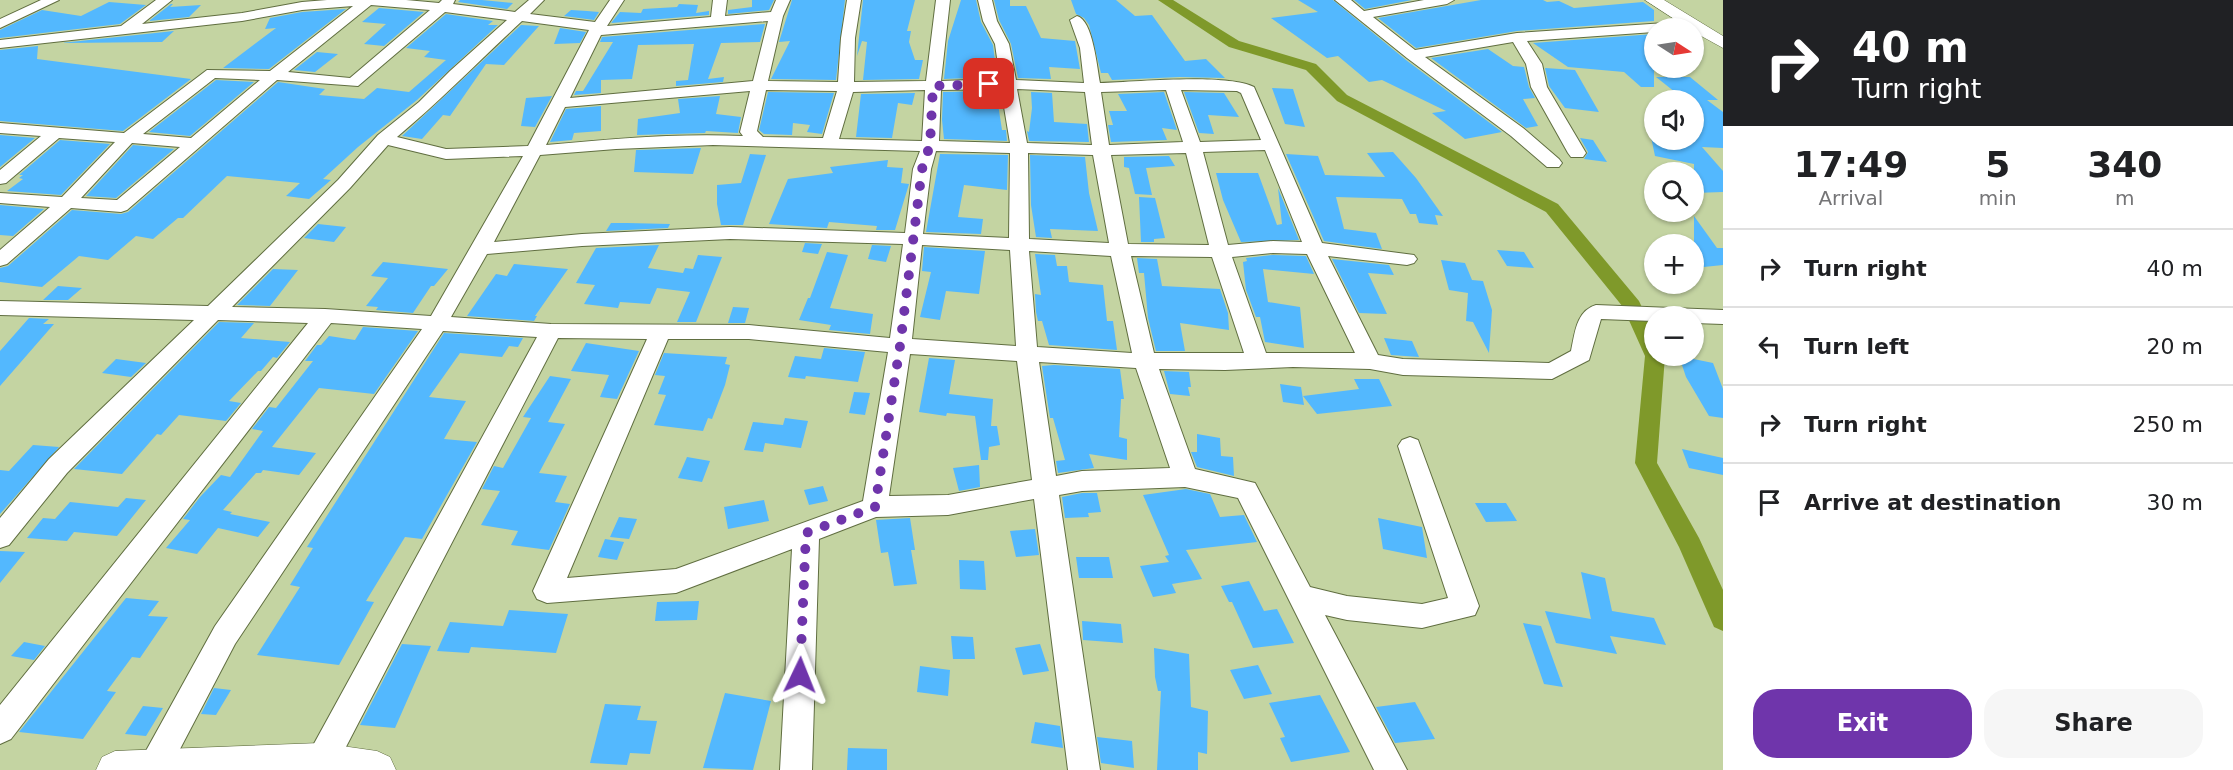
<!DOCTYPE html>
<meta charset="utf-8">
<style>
body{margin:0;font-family:"DejaVu Sans",sans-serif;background:#f6f6f6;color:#202124;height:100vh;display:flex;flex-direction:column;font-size:22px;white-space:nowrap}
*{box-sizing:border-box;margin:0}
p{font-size:20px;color:#757577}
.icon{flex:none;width:33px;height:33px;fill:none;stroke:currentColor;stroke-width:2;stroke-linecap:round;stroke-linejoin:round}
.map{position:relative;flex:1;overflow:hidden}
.panel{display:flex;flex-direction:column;background:#fff;width:510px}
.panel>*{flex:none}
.hud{background:#202124;color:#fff;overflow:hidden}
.needle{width:39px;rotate:102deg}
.controls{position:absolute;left:1644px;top:18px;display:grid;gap:12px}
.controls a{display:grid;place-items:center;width:60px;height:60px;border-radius:50%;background:#fff;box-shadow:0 2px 4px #0004;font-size:30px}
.pin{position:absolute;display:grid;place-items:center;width:51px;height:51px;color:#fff;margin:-26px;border-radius:12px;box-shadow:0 3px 9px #0006}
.me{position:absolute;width:66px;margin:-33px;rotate:2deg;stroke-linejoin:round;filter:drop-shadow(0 0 4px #0008)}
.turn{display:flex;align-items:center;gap:21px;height:126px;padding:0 30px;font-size:27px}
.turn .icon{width:78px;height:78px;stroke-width:2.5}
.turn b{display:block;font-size:42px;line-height:51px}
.eta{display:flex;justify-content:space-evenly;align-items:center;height:102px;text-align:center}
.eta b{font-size:36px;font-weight:800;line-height:42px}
.primary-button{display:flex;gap:12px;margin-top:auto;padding:12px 30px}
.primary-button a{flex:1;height:69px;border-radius:24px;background:#6f35ab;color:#fff;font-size:24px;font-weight:800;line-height:69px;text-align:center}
.primary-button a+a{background:#f6f6f6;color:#202124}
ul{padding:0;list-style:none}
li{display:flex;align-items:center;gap:18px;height:78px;padding:0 30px;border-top:2px solid #e0e0e0}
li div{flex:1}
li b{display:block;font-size:22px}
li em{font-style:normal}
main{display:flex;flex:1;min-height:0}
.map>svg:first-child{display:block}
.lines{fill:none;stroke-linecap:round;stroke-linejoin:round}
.canal{fill:#7f992a;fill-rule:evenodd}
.building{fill:#53b8fe}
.minor-casing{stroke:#606e40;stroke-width:2}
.tertiary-casing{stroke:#606e40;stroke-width:1}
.minor{fill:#fff;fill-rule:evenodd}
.tertiary{fill:#fff;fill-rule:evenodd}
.route{stroke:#6f35ab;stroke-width:10;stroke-dasharray:0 18}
</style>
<main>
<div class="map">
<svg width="1723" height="770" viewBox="0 0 1723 770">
<rect width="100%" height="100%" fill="#c4d4a2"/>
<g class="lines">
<path class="canal" d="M1158 0H1173L1239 41 1316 64 1347 95 1558 204 1639 301 1654 333V356H1665L1657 463 1699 538 1723 590V631L1714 627 1679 547 1635 463 1645 356 1623 307 1546 212 1337 101 1306 70 1229 47Z"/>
</g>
<path class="building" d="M460 0H482L513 3 507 9 458 2Z
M752 0H774L769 10 728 14V10L752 7Z
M792 0H845L836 80 771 79 790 41 779 42Z
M863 0H915L907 31H911L909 42 915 60H923L919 79 863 80 867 42 862 41 857 56Z
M961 0H976L981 22 993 45 997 77 944 79 948 41Z
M994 0H1010V6H1026L1041 38 1075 41 1080 69 1049 67 1051 79 1018 78 1011 44 999 20Z
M1071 0H1116L1135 16 1152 15 1185 61 1206 59 1225 78 1180 77 1112 80 1108 73H1101L1089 25 1084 18 1076 14Z
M1298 0H1333L1406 60 1502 132 1465 139 1432 113 1446 111 1382 80 1369 82 1338 56 1327 58 1271 18 1318 12Z
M1354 0H1412L1365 9Z
M1481 0H1543L1547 2 1559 1 1574 8 1643 2 1654 10V21L1517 31 1416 48 1378 18Z
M109 2 146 5 120 24 0 38V30L42 10 81 16Z
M171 4H173L170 7 201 5 189 17 149 21Z
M679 4 698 5 696 13 709 11V15L611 23 620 12 641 13 643 9 677 7Z
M379 8 424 12 384 46 364 44 386 24 362 22Z
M346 9 269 69 223 68 276 28 265 29 270 18 302 12Z
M571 10 587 11 599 12 594 20 564 16Z
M446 14 493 21 488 25H498L417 100 358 147 323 179 331 180 309 199 286 196 300 183 227 176 183 218H178L153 239 136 236 108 260 79 256 42 287 0 282V268L8 266 72 210 121 214 128 212 278 82 325 89 319 95 364 99 377 88 409 92 446 60 424 57 430 51 406 48Z
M765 24 760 42 721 43 708 79 724 77 723 82 676 86V81L688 80 694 44 638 45 632 79 601 80V93L574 95 576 91H583L613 42H600L602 37Z
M521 25 539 26 504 65 486 64 450 116 443 115 422 139 402 136Z
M560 28 586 32 580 43 554 44Z
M174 31 162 42 61 43Z
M1654 34V87H1641L1624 72 1568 67 1533 43Z
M38 46 37 59 191 79 123 131 0 121V50Z
M1488 49 1513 66 1524 67 1529 87 1535 98 1523 99 1538 126 1526 128 1431 58Z
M317 52 338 54 315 72 294 70Z
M1545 68 1575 70 1599 112 1565 108 1549 86Z
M1656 77H1690L1718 100H1707L1723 112V148L1702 147 1723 171V192L1694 193V164L1655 156 1651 137 1654 140H1694V100H1685Z
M216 80 254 82 190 136 149 132Z
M1272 88 1293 89 1305 127 1285 124Z
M996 91 1002 130H1006L1007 141 944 139 942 120 943 92Z
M768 92 834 93 822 134 807 132 810 125 793 123 792 135 764 134 759 130Z
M1031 92 1052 93 1054 122 1087 124 1089 142 1029 141 1027 131 1029 132 1032 108Z
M1164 92 1177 130 1162 128 1167 140 1111 142 1108 125H1113L1109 111H1127L1118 94Z
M1184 92 1224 93 1239 117 1208 115 1214 134 1199 133Z
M915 93 912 105 898 103 892 138 856 137 861 94Z
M552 96 535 127 521 126 526 98Z
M720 96 716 114 741 117 738 133 706 131 705 133 637 135 638 119 680 113 678 99Z
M601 106V131L574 133 572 140 550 142 566 109Z
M0 135 35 138 0 167Z
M1580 138 1593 140 1607 162 1584 159 1588 152Z
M60 140 110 144 61 195 7 191 23 179 19 178 23 175H19Z
M133 145 174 149 116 198 86 196Z
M701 148 693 174 634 172 636 150Z
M1393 152 1416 178 1443 216 1435 215 1438 225 1419 223 1416 214H1410L1402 199 1336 197 1344 229 1376 233 1382 249 1324 241 1286 154 1318 156 1325 175 1385 177 1367 153Z
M750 154 766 155 743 225H721L717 204V185L741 183Z
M940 154 1008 155 1007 190 964 185 958 217 983 219 981 234 926 232Z
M1030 155 1085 157 1089 193 1098 231 1050 229 1052 238 1036 237 1031 205Z
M1169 156 1175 166 1146 168 1152 195 1135 194 1129 168 1124 167V157Z
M888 160 887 167 903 168 901 183 909 184 895 230H876L877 226 829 222 827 228 769 224 788 179 833 173 830 167Z
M1216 173H1258L1277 225 1282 224 1278 188 1299 240 1241 242 1223 200Z
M1139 197 1155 198 1165 238 1154 239V242H1141Z
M0 205 44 209 13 236 0 235Z
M1694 216 1717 248H1723V265L1694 268Z
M611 223H627L670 224 668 228 606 231Z
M318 224 346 227 334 242 304 238Z
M805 243 822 244 818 254 802 252Z
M659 245 648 268 683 273 685 268 693 269 698 255 722 257 696 322H677L690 292 657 288 650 304 620 302 618 308 584 304 595 285 576 283 596 248Z
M872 245 891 246 886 262 868 259Z
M924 247 985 251 979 294 946 291 940 320 920 317 931 272 922 271Z
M1497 250 1524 252 1534 268 1507 266Z
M827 252 848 255 830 308 873 314 870 334 829 330 831 325 799 320 808 298H810Z
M1035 254 1055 255 1057 266H1067L1069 282 1103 285 1107 321H1113L1117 350 1049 345 1042 321H1038L1036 312 1035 294 1041 295Z
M1273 255 1306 256 1314 274 1263 269 1268 302 1300 307 1304 348 1265 342 1260 317H1256L1246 290 1243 262 1247 261 1246 258Z
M1137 258 1157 259 1162 286 1220 289 1228 313 1229 330 1180 323 1185 351H1156L1148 318 1144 273H1139Z
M1332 259 1389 265 1394 275 1368 273 1387 314 1359 313Z
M1441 260 1465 263 1472 280 1483 281 1492 310 1489 353 1473 322 1466 321 1468 293 1449 290Z
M383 262 403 264 448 269 434 286H431L413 313 376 310 378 307 366 306 388 278 371 276Z
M514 264 568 269 535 316H537L534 321 467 316 496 274 507 276Z
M273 269 298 270 270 306 237 305Z
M58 286 82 288 68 300H43Z
M733 307 749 308 745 323H728Z
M29 318 49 319 43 324H54L0 386V351Z
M219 322 254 323 241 338 290 342 277 358 273 357 261 371H258L229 401 241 403 226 421 179 415 161 435 157 434 122 474 74 469Z
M363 327 418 331 374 394 319 388 272 447 316 453 299 475 263 470 261 473H256L223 510 232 512 230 514 270 522 258 537 218 528 197 554 166 548 190 520 183 519 200 497 221 475 230 477 263 431 252 429 269 407 276 408 313 361H305L317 345H321L329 336 355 340Z
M444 333 523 338 518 347 509 346 502 357 460 353 429 397 466 401 444 439 477 442 422 539 405 537 366 601 374 602 339 665 257 655 300 587 290 585 313 548 307 547Z
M1384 338 1412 341 1419 357 1391 355Z
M586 343 639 351 617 399 600 397 609 375 571 371Z
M824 348 865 352 858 382 806 376 805 379 788 377 795 356 821 359Z
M664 353 727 357 725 364 730 365 725 385 712 419 708 418 703 431 654 425 666 395 658 394 665 376 655 375Z
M1679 356 1713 363 1723 389V418L1709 416 1686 377Z
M929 358 955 360 949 394 993 399 991 426H997L1000 445 989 447 988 460H981L975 416 947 413 946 416 919 412Z
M116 359 146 363 131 377 102 373Z
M1054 365 1120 369 1124 399H1121L1119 437 1127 439V460L1089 454 1094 468 1058 473 1056 461 1065 460 1053 418H1050L1042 366Z
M1164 371 1189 372 1191 387H1188L1190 396 1170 394Z
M550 376 571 379 548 422 565 424 539 473 567 476 555 502 570 504 549 550 511 545 518 531 481 525 500 491 482 489 494 466 503 468 531 418 523 417Z
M1354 379H1379L1392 406 1317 414 1303 396 1359 389Z
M1280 384 1301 387 1304 405 1283 402Z
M854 392 870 393 865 415 849 413Z
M785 418 808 421 801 448 765 443 763 452 744 450 753 422 783 425Z
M1197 434 1220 438 1221 456 1233 457 1234 476 1197 467 1191 452H1197Z
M33 445 59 447 0 514V470L9 471Z
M1682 449 1723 458V475L1689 468Z
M687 457 710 461 702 482 678 478Z
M979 465 980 487 959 491 953 468Z
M823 486 828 501 809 505 804 490Z
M1186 489 1210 494 1220 517 1244 515 1257 542 1186 550 1202 579 1172 584 1176 593 1153 597 1140 566 1169 562 1165 556 1169 555 1143 495Z
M1082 493H1097L1101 512 1088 513 1089 517 1065 518 1062 497Z
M126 498 146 500 117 536 74 532 67 541 27 538 43 518 55 519 70 502 118 507Z
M764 500 769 521 728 529 724 507Z
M1475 503H1506L1517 521 1486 522Z
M619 517 637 519 629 539 610 537Z
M910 518 915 550H911L917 584 894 586 888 552 881 553 876 520Z
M1378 518 1422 527 1427 558 1383 549Z
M1035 529 1039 555 1016 557 1010 531Z
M605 539 624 542 617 560 598 557Z
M0 551 25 552 0 583Z
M1076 557H1109L1113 578H1079Z
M959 560 984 561 986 590 960 589Z
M1581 572 1605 578 1612 611 1654 618 1666 645 1610 636 1617 654 1556 643 1545 611 1591 619Z
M1249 581 1264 611 1277 609 1294 643 1253 648 1232 602H1229L1221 586Z
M126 598 159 601 148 616 168 617 140 658 132 657 107 691 116 692 83 739 19 732Z
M699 601 697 620 655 621 657 602Z
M509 610 568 614 556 653 471 647 469 653 437 651 450 622 503 626Z
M1082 621 1121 624 1123 643 1083 640Z
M1523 623 1541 626 1563 687 1544 684Z
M951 636 973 637 975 659H953Z
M24 642 45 646 34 660 11 656Z
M402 644 431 646 395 728 360 725Z
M1040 644 1049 671 1023 675 1015 648Z
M1154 648 1189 654 1191 707 1208 711 1207 754 1198 752V770H1157L1161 691H1158L1155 677Z
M1258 665 1272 694 1244 699 1230 670Z
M920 666 950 670 948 696 917 692Z
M214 688 231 690 216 715 201 714Z
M725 693 771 701 753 770 703 768Z
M1320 695 1350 752 1291 762 1280 738 1285 737 1269 703Z
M1415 702 1435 739 1395 743 1376 707Z
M605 704 641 706 637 720 657 721 650 754 630 753 627 765 590 763Z
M143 706 163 708 146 736 125 734Z
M1035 722 1060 726 1063 748 1031 743Z
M1097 737 1132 741 1134 768 1101 763Z
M848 748 887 749V770H847Z"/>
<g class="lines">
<defs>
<path id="minor" d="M41 0H59L0 28V19Z
M156 0H172L142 24 242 13 302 2 327 0H406L439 3 442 0H455L453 4 515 12 529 0H544L530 14 595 22 610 0H624L607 26 711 17 713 0H727L725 16 771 12 776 0H790L783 16 768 81 838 82 841 38 847 0H861L855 38 854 82 926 81 936 0H950L941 81 1000 79 995 44 983 21 978 0H992L997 21 1009 44 1016 80 1084 83 1080 48 1070 20 1077 16C1093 20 1097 68 1100 83 1134 82 1227 73 1254 87L1322 243 1414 255 1417 259 1414 263 1407 265 1328 256 1378 355 1403 359 1549 363 1571 351C1575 333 1576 311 1596 305L1723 310V324L1694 323V316H1654V321L1601 319 1589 360 1552 379 1403 375 1370 369 1293 367 1225 370 1159 369 1195 469 1255 483 1310 587 1347 596 1422 604 1448 598 1398 446 1402 440 1410 437 1418 440 1479 606 1475 615 1422 628 1347 620 1325 615 1407 770H1374L1238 498 1185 487 1082 491 1059 495 1100 770H1068L1034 499 948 515 876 517 819 539 812 770H780L792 549 676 593 547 603 537 599 533 591 647 339 558 338 334 770H309L305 762 310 751 537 337 443 331 235 644 169 770H138L142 758 215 626 422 329 331 323 11 739 0 744V705L308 323 218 320 67 473 9 545 0 548V518L49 459 194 320 0 315V301L208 306 338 180 378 135 419 102 450 71 507 20 445 12 358 86 277 80 127 210 121 212 71 208 7 264 0 266V250L50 207 0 203V193L62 197 115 142 59 138 6 183 0 184V170L41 136 0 133V123L124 133 207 70 270 71 353 6 302 10 242 21 0 48V40L121 26ZM371 5 430 10 350 78 288 72ZM522 21 589 30 528 146 446 149 397 137C440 101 480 60 522 21ZM768 21 753 81 570 98 601 35ZM215 78 260 80 191 138 143 134ZM1001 89 1010 143 939 141 941 90ZM1017 89 1085 92 1092 145 1027 143ZM766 90 837 91 823 138 763 137 757 131ZM925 90 922 141 839 139 853 92ZM1166 90 1183 142 1109 145 1101 92ZM1181 90 1237 91 1241 93 1261 140 1200 142ZM750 91 740 132 743 136C677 133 611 139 546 145L565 107ZM132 143 180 147 117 200 81 198ZM388 145 446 159 523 156 431 316 325 309 232 307 350 188ZM713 145 920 151 913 169 905 233 730 227 582 234 494 242 540 155 616 149ZM1265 150 1302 242 1273 241 1228 245 1203 152ZM936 151 1010 153 1009 238 923 234 931 169ZM1028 153 1093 155 1109 243 1029 239ZM1186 153 1209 245 1128 244 1111 155ZM730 239 903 244 890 338 749 325 551 324 451 317 487 254 582 246ZM922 245 1010 250 1016 346 912 339ZM1029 251 1111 256 1132 353 1037 347ZM1273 253 1307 254 1355 353H1266L1232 257ZM1131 256 1212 257 1244 353H1154ZM668 339H749L888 352 863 501 676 569 567 578ZM910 354 1017 361 1032 480 948 495 889 496ZM1039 362 1136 368 1170 468 1082 471 1056 476Z
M1335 0H1351L1364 11 1424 0H1454L1447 4 1373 17 1415 50 1517 33 1695 21 1702 25 1695 29 1654 28V32L1527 41 1542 64 1547 87 1586 153 1583 157H1571L1568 153 1531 87 1526 64 1513 42 1425 57 1523 128 1559 159 1562 163 1559 167H1547L1511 136 1407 58Z"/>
<path id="tertiary" d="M1645 0H1664L1723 36V48L1694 32V28H1688Z
M321 743 377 751 390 757 396 770H96L102 757 115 751Z"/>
</defs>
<use href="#minor" class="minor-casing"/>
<use href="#tertiary" class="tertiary-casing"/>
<use href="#minor" class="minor"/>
<use href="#tertiary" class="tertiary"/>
</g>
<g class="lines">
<path class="route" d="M800 675 806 533 875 507 900 346 922 169 930 145 933 86 989 84"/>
</g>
</svg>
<div class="controls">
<a><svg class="needle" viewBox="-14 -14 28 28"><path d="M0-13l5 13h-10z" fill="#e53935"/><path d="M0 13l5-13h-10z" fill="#757577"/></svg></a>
<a><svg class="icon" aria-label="sound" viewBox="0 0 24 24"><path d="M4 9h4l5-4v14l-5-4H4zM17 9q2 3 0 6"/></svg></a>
<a><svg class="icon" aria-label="search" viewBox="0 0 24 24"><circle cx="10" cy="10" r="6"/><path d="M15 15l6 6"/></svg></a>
<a>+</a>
<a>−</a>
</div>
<div class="pin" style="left:989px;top:84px;background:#d93025"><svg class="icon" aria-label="arrive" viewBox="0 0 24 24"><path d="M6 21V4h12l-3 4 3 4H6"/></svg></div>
<svg class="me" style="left:800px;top:675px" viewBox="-20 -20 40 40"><path d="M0-17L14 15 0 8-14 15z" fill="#6f35ab" stroke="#fff" stroke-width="4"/></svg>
</div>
<section class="panel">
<div class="hud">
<div class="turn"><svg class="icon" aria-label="right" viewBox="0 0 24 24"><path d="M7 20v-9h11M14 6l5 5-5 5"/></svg><div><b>40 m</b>Turn right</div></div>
</div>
<div class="eta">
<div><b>17:49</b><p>Arrival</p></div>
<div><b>5</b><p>min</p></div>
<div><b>340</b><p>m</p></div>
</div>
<ul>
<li><svg class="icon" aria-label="right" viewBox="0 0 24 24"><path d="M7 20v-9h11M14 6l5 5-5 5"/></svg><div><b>Turn right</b></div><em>40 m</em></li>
<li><svg class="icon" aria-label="left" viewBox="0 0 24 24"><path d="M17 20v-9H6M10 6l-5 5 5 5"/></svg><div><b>Turn left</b></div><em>20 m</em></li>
<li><svg class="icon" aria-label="right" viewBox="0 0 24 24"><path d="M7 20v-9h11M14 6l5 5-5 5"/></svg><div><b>Turn right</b></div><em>250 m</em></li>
<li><svg class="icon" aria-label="arrive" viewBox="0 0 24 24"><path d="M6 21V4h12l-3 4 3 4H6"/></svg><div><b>Arrive at destination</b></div><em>30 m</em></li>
</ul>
<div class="primary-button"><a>Exit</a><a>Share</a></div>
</section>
</main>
